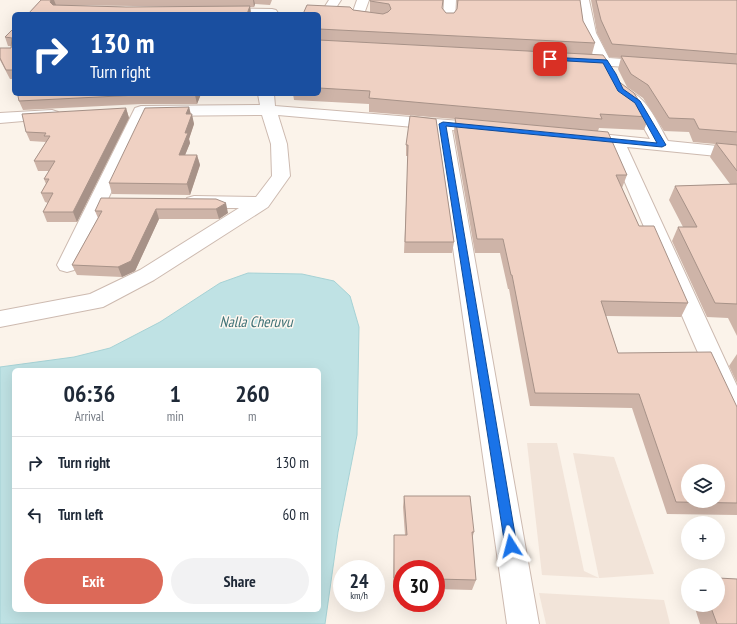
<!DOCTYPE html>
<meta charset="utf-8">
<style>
body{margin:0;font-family:"PT Sans Narrow",sans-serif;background:#f2f2f3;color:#1f2937;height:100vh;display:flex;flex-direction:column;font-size:15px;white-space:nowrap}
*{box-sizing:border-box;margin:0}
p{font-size:13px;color:#747a83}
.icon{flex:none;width:22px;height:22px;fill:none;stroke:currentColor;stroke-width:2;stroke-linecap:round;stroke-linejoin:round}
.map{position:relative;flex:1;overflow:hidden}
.drawer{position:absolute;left:12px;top:368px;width:309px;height:244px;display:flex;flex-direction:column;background:#fff;border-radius:6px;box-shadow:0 4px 16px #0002}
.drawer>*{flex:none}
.hud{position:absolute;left:12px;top:12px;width:309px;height:84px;border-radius:6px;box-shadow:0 4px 16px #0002;background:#1a4fa0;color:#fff;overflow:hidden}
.controls{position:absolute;left:681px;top:464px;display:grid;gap:8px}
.controls a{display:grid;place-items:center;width:44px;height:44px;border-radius:50%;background:#fff;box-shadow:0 4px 16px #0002;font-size:20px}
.speed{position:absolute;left:333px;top:560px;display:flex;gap:8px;font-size:20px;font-weight:700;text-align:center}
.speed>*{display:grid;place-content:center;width:52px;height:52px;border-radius:50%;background:#fff;box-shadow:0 4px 16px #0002;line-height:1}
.speed small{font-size:10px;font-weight:400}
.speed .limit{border:6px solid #d22;background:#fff;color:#111}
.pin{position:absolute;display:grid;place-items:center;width:34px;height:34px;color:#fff;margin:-17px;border-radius:8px;box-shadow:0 2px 6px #0006}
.me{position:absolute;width:44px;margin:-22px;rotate:351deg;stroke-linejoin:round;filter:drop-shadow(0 0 3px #0008)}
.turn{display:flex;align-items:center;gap:14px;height:84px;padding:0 12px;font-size:18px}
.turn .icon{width:52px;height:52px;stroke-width:2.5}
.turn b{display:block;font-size:28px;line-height:34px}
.eta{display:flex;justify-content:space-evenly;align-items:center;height:68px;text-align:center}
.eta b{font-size:24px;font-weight:700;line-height:28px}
.cta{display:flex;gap:8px;margin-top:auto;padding:8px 12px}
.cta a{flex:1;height:46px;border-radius:24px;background:#dc6958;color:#fff;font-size:16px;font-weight:700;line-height:46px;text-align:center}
.cta a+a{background:#f2f2f3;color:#1f2937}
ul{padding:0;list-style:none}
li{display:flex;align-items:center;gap:12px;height:52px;padding:0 12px;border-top:1px solid #e0e1e3}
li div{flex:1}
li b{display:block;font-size:15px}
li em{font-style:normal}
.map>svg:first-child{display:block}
.residential{fill:#f2e4d9}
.water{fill:#bfe2e4;stroke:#a6d2d5;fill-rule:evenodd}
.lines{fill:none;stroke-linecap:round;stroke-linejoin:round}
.minor-casing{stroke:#cdbab0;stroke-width:2}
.minor{fill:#fff;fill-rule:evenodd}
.wall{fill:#ceb4a8;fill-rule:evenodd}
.shaded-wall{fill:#a79288}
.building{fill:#efd1c3;stroke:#a79288;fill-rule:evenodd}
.route{fill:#1a73e8;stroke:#114b97}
.labels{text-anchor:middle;stroke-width:3;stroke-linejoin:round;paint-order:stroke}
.water-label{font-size:15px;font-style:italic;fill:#427478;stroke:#fef7f0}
</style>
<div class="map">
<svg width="737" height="624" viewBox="0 0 737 624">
<rect width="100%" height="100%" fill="#fbf3ea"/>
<path class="residential" d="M527 443H557L584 571 599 578 573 453 614 457 654 574 600 578 542 575Z
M539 593 664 600 670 624H546Z"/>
<path class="water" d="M248 273 302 274 334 281 350 296 359 327 357 435 338 532 325 624H0V367L74 357 110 348 160 322 220 283ZM14 370H319V610H14Z"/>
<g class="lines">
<defs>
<path id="minor" d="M329 0H341L332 14H324L322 11Z
M357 0H369L364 14 384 17 386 20 384 23 380 24 353 20 351 17Z
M444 0H456L455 20 453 23H445L443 20Z
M577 0H589L596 33 609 58 650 61 655 62 657 65 655 68 650 69 574 63 572 60 574 57H594L582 33Z
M221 8 272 9 276 10 278 13 216 14 215 12 217 9Z
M630 92C647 97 659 126 668 141L737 148V158L627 147 737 386V423L728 419 724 412 692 339 609 145 575 140 573 137 575 134 581 132 650 139 631 105 622 97 625 94Z
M258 94H274L275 106 485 123 491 125 493 128 491 131 485 133 452 130 539 624H507L436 129 278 115 287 144 290 176 268 207 154 280 103 307 0 327V311L90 294 140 270 239 208H194L187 206 185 202 187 198 194 196 256 197 272 176 271 144 262 115 147 116 77 265 74 270 67 272 60 270 57 265 135 108 141 106 260 105Z
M52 110 58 112 60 115 58 118 0 123V113Z"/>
</defs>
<use href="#minor" class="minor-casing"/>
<use href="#minor" class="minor"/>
</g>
<path class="wall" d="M41 0H272L270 5 255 4 254 7H250L251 14H28ZM55 5H56L213 7H126Z
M457 0H580L583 21 595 43 592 54 618 81 649 117 644 130 599 128 598 131 627 175 622 188 639 226 688 303 681 317 606 316 618 353 737 407V515L667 514 632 408 530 406 509 289H508L500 253H475L454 132 455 119 369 112V104L294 100 293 94H319V14L353 10 370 12V1L442 8 446 13H454L457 10Z
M591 0H737V336L728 318 707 317 672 241 678 227H683L669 200 675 186 730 184 710 157 715 144 693 142 689 132 664 131 643 98 627 87 618 69 621 58 609 57 597 33Z
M14 28V79H10L0 60V48H11V46H8L5 37Z
M19 94H201L197 104H141L23 110 19 101Z
M189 107 191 114 194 124 189 139 190 143 185 155H197L200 165 190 195 112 194 109 183Z
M126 108 129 118 77 222H47L43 212 48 203 45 202 41 193 46 184 44 179 49 171H38L34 161 46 142 30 141 26 132Z
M436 119 454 242 452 253H404L408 156H406V145Z
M216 199 228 213 219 219H159L135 271 122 277 77 275 72 265 98 218 95 211Z
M737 354V383L729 366Z
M404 496 474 532 472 539 476 580 472 590 436 589V569H402V588H393L394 546V535H405L403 507Z
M694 605H718L737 624H700Z"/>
<path class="shaded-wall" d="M51 0H54L56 5 53 10 50 2Z
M253 0H254L255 4 254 7Z
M250 6 251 14H247Z
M195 94H201L197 104 195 95Z
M189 107 191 116 192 114 194 124 189 139 190 143 181 165 179 155 186 114Z
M126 108 129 118 77 222 73 212Z
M197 155 200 165 190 195 187 184Z
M226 203 228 213 219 219 216 209Z
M156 209 159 219 135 271 122 277 118 267Z"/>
<path class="building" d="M41 0H51L50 2 53 5 126 7 250 6 247 14H28Z
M370 0H443L442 8 446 13H454L457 9 458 0H580L583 21 595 43 319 29V14H303L307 5 350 7 353 10 383 14 388 12 391 9 389 4 370 1Z
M596 0H737V54L612 44 601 20Z
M14 28V70H6L0 58V48H11L12 38 5 37Z
M319 40 603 55 608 62 618 81 634 93 649 117 600 114 602 119 369 98 370 91 319 88Z
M621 56 737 64V132L699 129 694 119 669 118 648 85 631 74Z
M19 94H195V95H138L19 101 18 96Z
M189 107 186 114H192L185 133H188L179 155H197L187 184 109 183 145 108Z
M126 108 73 212H43L53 193H41L49 179H44L55 161H34L50 136H44L46 133 26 132 22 114Z
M410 116 436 119 454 242H405L408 145H406Z
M455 118 608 132 627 175H616L639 226H654L688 303 601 301 618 353 711 352 737 407V503L676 502 639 394 535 393 512 275H511L503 239H477ZM688 471H718V501H688Z
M716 143 737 145V171Z
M737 184V304L715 303 678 227H697L675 186Z
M101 198 216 199 226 203 216 209H156L131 261 118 267 72 265 102 211H95Z
M404 496H470L474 532H472L476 580 436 579V569H402V578H394V535H407Z
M718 578 737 579V624H717L710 605H718Z"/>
<path class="route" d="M548 57 607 60 616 74 623 89 640 101 666 145 662 147 446 126 517 546 515 550 511 552 506 550 505 546 439 124 443 122 657 143 635 103 618 91 603 63 550 60H548Z"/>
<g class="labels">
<g class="water-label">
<text x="256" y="327">Nalla Cheruvu</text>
</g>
</g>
</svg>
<div class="controls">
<a><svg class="icon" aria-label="layers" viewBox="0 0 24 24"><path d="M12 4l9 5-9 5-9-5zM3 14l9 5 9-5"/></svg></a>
<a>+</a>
<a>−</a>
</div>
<div class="speed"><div>24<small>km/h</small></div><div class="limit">30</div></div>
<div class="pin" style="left:550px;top:59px;background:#d93025"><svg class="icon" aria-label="arrive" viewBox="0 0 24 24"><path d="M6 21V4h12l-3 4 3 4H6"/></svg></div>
<svg class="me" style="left:511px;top:546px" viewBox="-20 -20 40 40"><path d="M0-17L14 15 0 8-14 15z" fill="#1a73e8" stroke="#fff" stroke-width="4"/></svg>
<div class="hud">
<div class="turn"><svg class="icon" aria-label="right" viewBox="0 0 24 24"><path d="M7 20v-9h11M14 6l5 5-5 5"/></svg><div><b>130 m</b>Turn right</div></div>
</div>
<section class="drawer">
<div class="eta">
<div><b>06:36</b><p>Arrival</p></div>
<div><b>1</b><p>min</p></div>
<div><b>260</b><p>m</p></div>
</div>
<ul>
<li><svg class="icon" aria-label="right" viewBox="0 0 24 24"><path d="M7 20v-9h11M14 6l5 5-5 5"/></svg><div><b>Turn right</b></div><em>130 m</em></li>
<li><svg class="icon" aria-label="left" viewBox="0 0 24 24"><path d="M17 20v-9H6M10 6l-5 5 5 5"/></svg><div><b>Turn left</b></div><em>60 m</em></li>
</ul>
<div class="cta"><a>Exit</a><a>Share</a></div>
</section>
</div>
